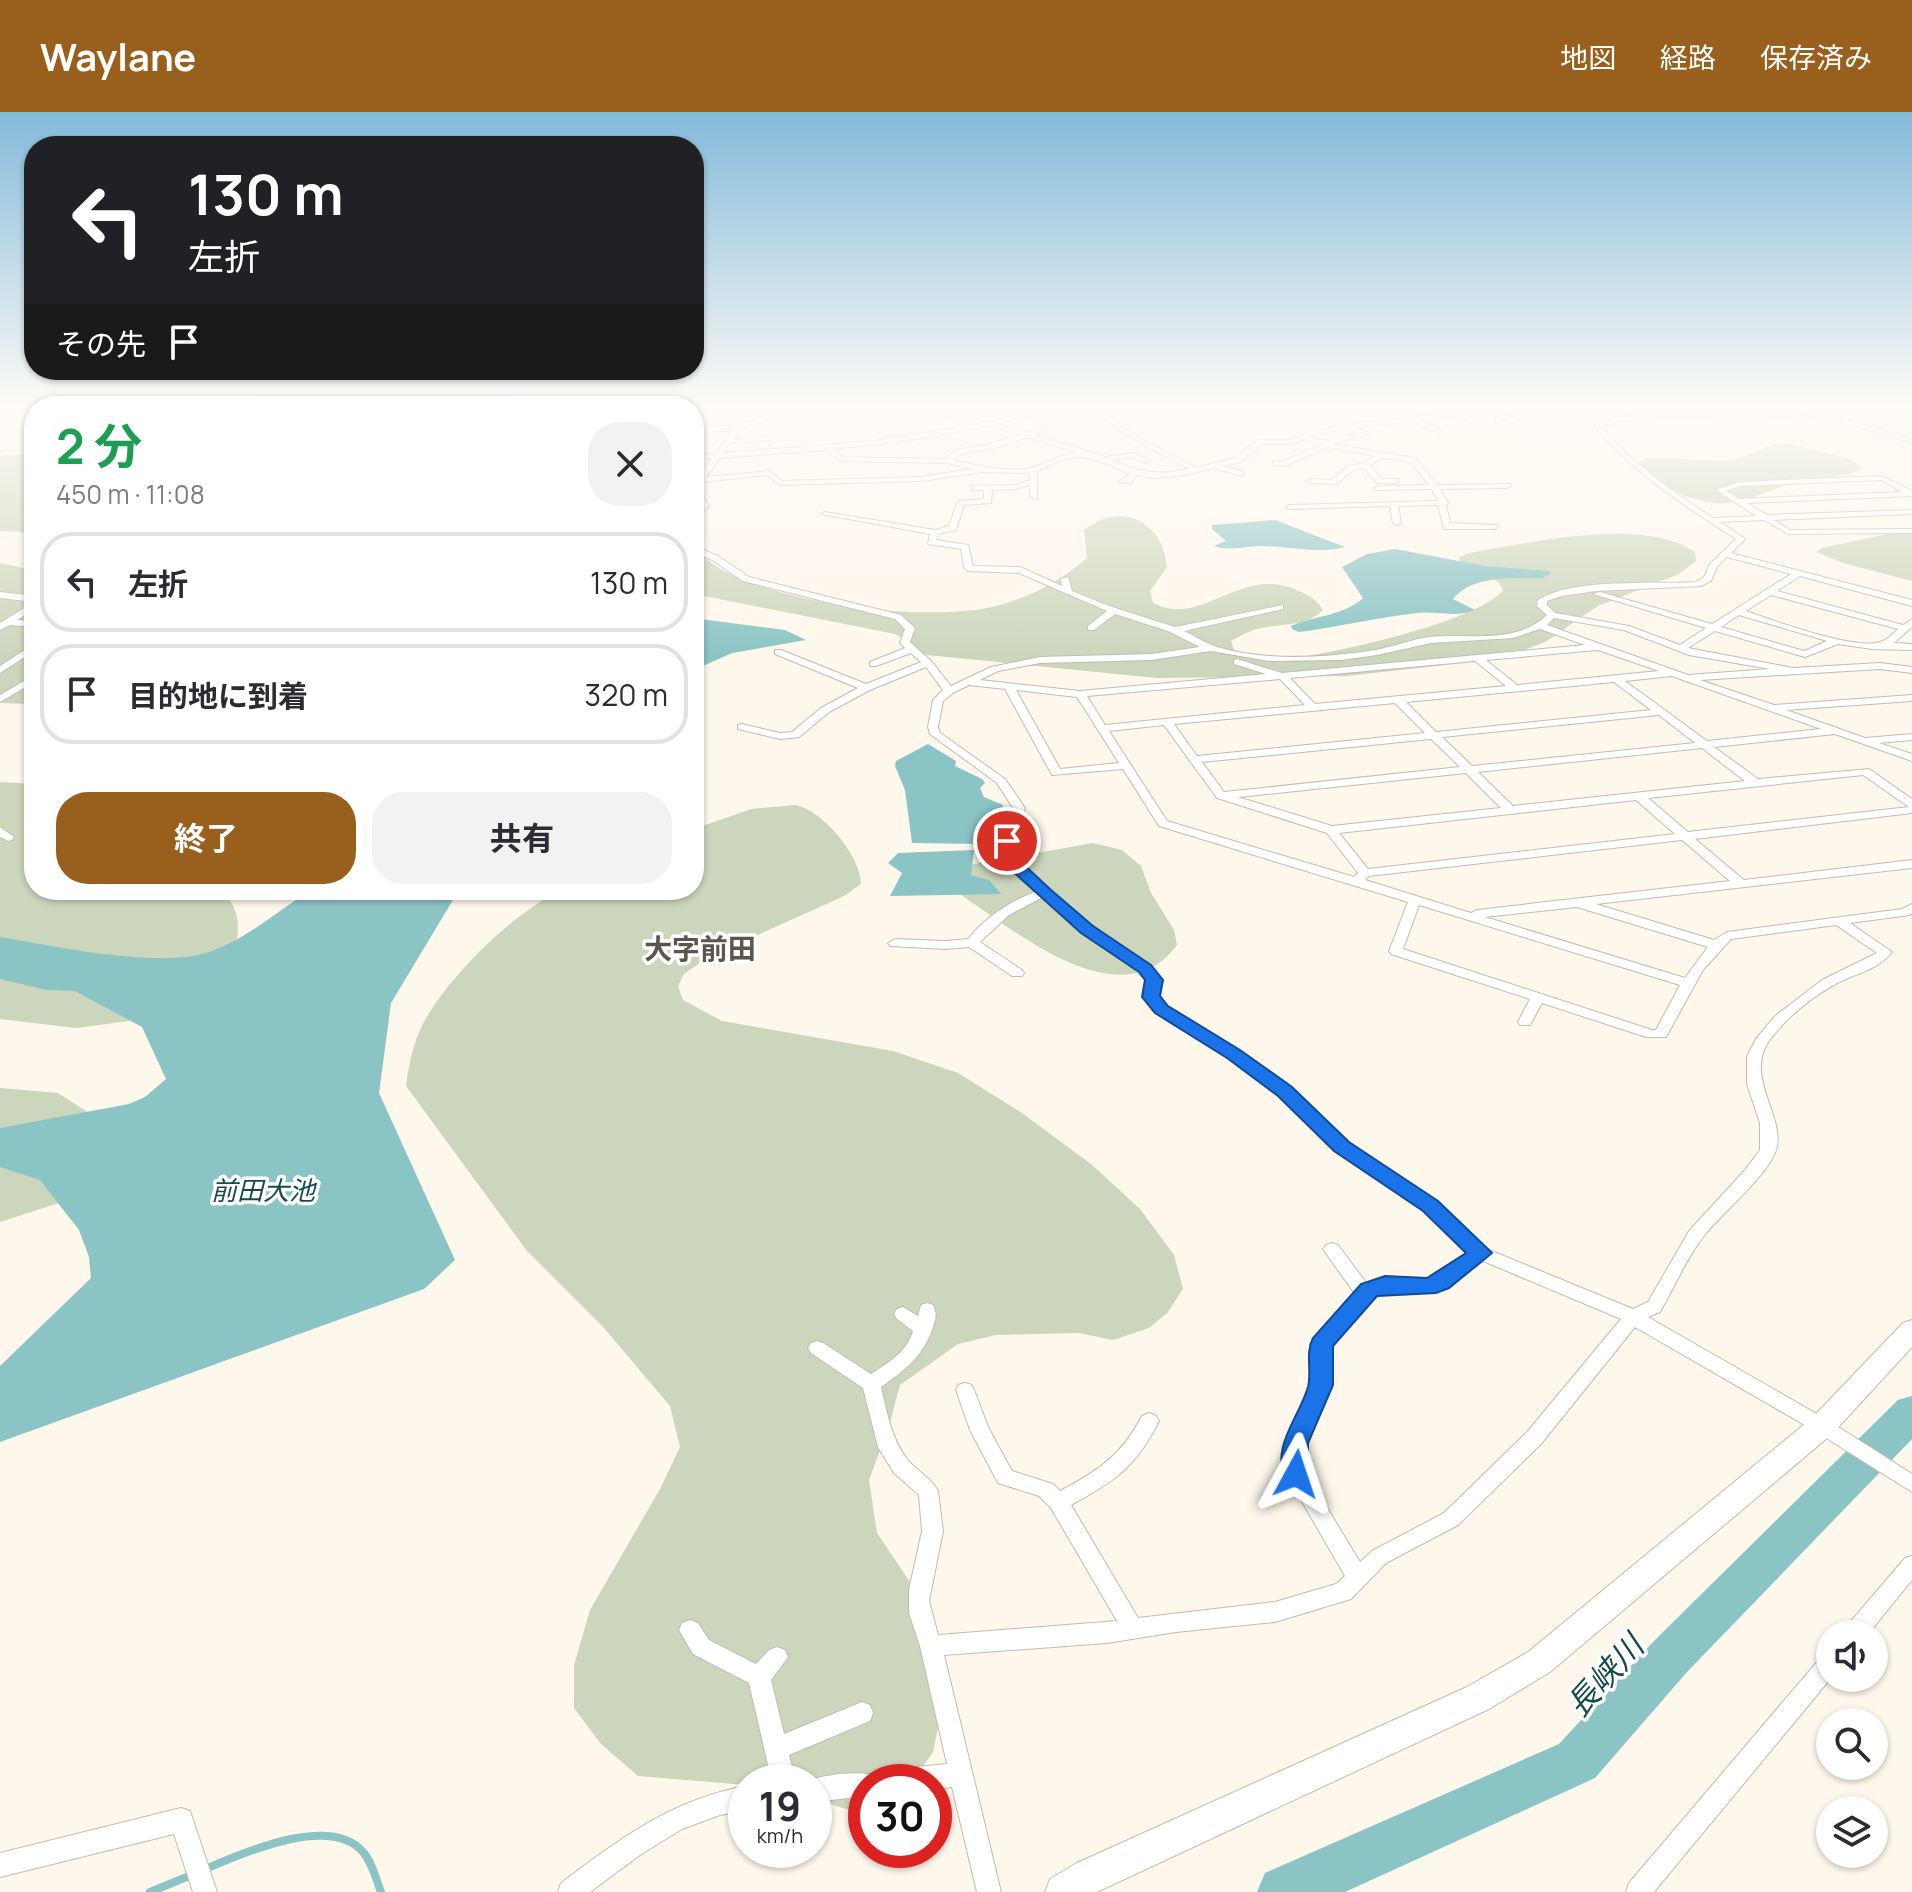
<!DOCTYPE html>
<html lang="ja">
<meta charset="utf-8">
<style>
body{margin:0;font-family:Manrope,"Noto Sans JP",sans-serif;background:#f2f2f3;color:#2b2b33;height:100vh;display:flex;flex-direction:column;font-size:30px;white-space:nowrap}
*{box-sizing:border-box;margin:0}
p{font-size:26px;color:#7c7c81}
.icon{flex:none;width:44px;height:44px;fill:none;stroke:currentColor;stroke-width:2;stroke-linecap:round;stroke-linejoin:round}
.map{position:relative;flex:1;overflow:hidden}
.side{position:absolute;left:24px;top:284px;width:680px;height:504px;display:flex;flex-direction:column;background:#fff;border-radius:32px;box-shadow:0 2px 6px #0004}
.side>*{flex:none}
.guide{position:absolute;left:24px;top:24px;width:680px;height:244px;border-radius:32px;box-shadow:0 2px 6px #0004;background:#202124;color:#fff;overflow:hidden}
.controls{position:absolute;left:1816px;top:1508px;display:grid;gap:16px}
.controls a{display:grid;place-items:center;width:72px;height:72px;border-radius:50%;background:#fff;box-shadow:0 2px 6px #0004;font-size:40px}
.speed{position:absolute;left:728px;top:1652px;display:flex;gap:16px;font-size:40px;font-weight:700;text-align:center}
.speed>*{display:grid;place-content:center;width:104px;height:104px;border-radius:50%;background:#fff;box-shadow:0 2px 6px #0004;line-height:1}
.speed small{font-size:20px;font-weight:400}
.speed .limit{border:12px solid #d22;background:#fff;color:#111}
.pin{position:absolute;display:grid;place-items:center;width:68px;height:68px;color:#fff;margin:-34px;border:4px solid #fff;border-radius:50%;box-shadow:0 2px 8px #0007}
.me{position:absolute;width:88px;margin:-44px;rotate:5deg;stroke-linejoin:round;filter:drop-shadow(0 0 6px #0008)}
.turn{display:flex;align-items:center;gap:28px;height:168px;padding:0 32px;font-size:36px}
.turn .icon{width:104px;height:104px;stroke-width:2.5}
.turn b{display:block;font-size:56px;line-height:68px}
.then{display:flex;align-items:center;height:76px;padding:0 32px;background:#0003;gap:16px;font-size:30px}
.round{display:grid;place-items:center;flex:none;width:84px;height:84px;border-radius:32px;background:#f2f2f3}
.summary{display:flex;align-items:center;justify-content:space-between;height:136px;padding:0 32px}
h1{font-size:48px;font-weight:700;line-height:60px;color:#1e9e55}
.action{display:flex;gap:16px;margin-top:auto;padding:16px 32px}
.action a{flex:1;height:92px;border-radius:32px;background:#99601d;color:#fff;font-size:32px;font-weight:700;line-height:92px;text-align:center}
.action a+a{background:#f2f2f3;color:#2b2b33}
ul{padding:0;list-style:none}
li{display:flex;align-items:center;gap:24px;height:100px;margin:0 16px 12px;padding:0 16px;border:4px solid #e1e1e2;border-radius:32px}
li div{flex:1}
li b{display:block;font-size:30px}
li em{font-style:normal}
header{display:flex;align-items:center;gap:48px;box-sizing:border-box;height:112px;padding:0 40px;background:#99601d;color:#fff}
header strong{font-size:38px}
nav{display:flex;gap:44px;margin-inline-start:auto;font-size:28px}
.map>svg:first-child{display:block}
.green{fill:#ccd6bc}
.water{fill:#8bc4c5}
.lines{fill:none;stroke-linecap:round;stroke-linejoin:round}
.stream{stroke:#8bc4c5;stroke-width:8}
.river{fill:#8bc4c5;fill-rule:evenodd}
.street-casing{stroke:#c2bcb1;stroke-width:2}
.secondary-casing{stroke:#c2bcb1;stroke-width:2}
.street{fill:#fff;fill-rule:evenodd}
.secondary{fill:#fff;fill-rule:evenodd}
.route{fill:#1a73e8;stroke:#114b97;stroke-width:2}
.labels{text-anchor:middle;stroke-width:7;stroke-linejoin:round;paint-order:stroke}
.water-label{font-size:26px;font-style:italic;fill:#15494a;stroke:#fff}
.quarter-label{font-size:28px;font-weight:bold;fill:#5b554c;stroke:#fff}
.near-water-label{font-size:32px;font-style:italic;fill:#15494a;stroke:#fff}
</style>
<header>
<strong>Waylane</strong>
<nav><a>地図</a><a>経路</a><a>保存済み</a></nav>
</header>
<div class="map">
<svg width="1912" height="1780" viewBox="0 0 1912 1780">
<rect width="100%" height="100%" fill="#fef7ec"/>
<path class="green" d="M1790 332 1847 346 1863 356C1842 367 1818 365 1796 370 1776 375 1757 386 1737 390 1699 396 1663 378 1638 349L1649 346 1731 349 1772 333Z
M34 341V421L0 419V345Z
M694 389 699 399 700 442C752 491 927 512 996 494 1033 484 1057 471 1087 446L1084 418C1122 388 1163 410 1167 455L1150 479 1153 491C1202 517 1241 451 1299 479 1310 484 1317 488 1323 498 1307 515 1283 511 1261 516 1250 518 1240 524 1231 529L1234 538C1250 545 1264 548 1282 547 1323 545 1481 509 1503 478L1498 470 1460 449 1459 445 1469 441C1531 431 1641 404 1695 440L1696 449 1679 462 1598 494 1545 530 1500 547 1346 564 1157 566 927 543 912 537 908 530 895 522 694 482Z
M1892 421H1912V469L1843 451 1816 440 1822 436Z
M0 451 34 458V592L0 591Z
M0 670 34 672V778H222C246 805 237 823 232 857L129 909 76 916 0 907Z
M796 693C823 699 861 744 861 772L844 784 707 846 684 862 678 874 683 888 722 909 893 939 958 961 1022 1001 1091 1052 1140 1097 1174 1143 1183 1177 1168 1200 1149 1216 1113 1228 1079 1221 996 1223 958 1232 900 1273 889 1314 869 1368 877 1421 916 1479 943 1591 933 1640 912 1670H866V1691L849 1698 814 1687V1670H746V1673L638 1664 601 1632 574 1596V1553L590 1498 660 1377 680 1335 670 1294 604 1216 527 1139 406 974C409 950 415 923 428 903 457 856 511 805 559 778H694V717L751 697Z
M1093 731 1122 738 1141 754 1151 781 1174 818 1177 833C1120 911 1011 815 955 779L952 756Z
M0 976 58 981 106 1012 62 1090 0 1110Z"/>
<path class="water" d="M1275 408 1345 435C1317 442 1293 435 1264 434 1246 433 1232 440 1214 434L1226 429 1212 417V413Z
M1395 437 1485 454 1550 459V462L1542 466C1512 467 1473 462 1453 487L1475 498C1457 506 1438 499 1418 501 1378 505 1339 515 1299 520L1292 517 1291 514C1314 504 1345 503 1363 486L1342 455 1367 442Z
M694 503 700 507 785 518 806 528 732 541 694 558Z
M928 632 956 649 955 654 982 667 985 671 980 676 984 685 1003 693 1001 709 988 717 983 732 912 731 905 678 895 654 896 649Z
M974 738 971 763 989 768 1001 782 890 784 902 761 888 751 898 741Z
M311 778H459L391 891 379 981 455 1148 424 1177 0 1330V1254L91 1166 89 1145 79 1118 40 1068 0 1055V1016L129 992 145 985 166 967 142 915 75 879 47 878 0 867V825C53 834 163 858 212 839 250 825 277 799 311 778Z"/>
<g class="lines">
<path class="stream" d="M203 1758C241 1742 330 1701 363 1740 372 1750 376 1767 381 1780
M150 1780 194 1762"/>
<path class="river" d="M1912 1284V1327L1687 1560 1595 1666 1345 1780H1257L1265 1761 1559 1632 1653 1530 1898 1288Z"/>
<defs>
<path id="street" d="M794 295H805L740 316 733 327 769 325 771 328 730 331 723 341 874 329 978 312 937 301 932 295H939L941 299 967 305 996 295H1007L975 307 987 310 1053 295V298L996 312 1027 320 1045 316V318L1034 322 1105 345 1133 341 1150 349 1146 351 1132 345 1111 348C1137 360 1160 364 1189 357L1123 321 1092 295H1100L1127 319 1196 356 1235 346 1258 328H1292L1306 321 1347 312 1453 300 1472 295H1486L1518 307V309L1497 314 1495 311 1508 308 1479 298 1461 302 1478 310 1476 313 1453 304 1420 308 1441 318 1439 321 1411 309 1355 315 1370 321 1332 332 1416 346 1437 373 1510 372 1511 374 1507 376 1440 377 1448 391 1446 393 1450 411 1497 413 1498 415 1494 417H1444L1438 393 1398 394 1401 411 1397 413 1393 411 1390 394 1287 397 1286 395 1290 393 1438 389 1432 377 1376 378 1375 376 1379 374 1429 373 1411 350 1383 346 1370 353 1382 367H1398L1399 369 1395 371H1377L1364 356 1353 358 1337 372 1308 371 1307 369 1311 367 1332 368 1348 354 1364 351 1375 344 1328 335 1285 354 1273 353V349L1281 350 1320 333 1302 328 1293 332H1263L1241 350 1223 354 1243 360 1244 362 1240 364 1214 356 1179 364 1153 366 1137 363 1130 372 1119 370 1130 362C1088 345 1080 336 1037 360V387L1030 385V373L1016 377 992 378 991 391 964 393 956 418 938 422 936 428 968 433 973 454 1020 455 1062 474 1061 467 1068 465 1072 479 1109 494 1175 515 1283 493V497L1184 519C1195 524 1205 531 1217 535 1265 549 1321 546 1369 539 1390 536 1409 528 1429 525 1468 521 1516 533 1547 503L1537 494 1538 488C1574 465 1653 473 1696 470L1704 465 1710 452 1736 427C1684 393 1634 362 1594 314 1628 293 1752 300 1796 303 1807 303 1829 308 1839 307 1850 305 1855 295 1867 295L1847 308 1912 327V331C1888 325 1865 315 1841 311 1793 302 1741 304 1693 305 1663 305 1630 304 1601 315L1631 346 1670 377 1713 406 1756 404 1716 378 1739 370 1882 364 1912 379V384L1747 391 1767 403 1912 398V402L1774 408 1790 418 1912 417V421L1788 422 1764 408 1720 410 1745 427 1731 441 1912 488V494L1800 464 1777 479 1903 513 1912 507V515L1894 531 1912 532V538L1872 537 1838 532 1805 545 1715 519 1688 536 1793 556 1880 551 1912 555V561L1880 557 1700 568 1774 593 1912 583V589L1786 598 1865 626 1912 622V628L1879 631 1912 642V649L1835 622 1714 635 1758 667 1869 657 1912 687V701L1695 727 1744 768 1912 748V756L1596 792 1714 828 1727 820 1902 797 1912 792V801L1910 803 1850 811 1892 840C1879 858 1853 862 1834 873 1810 886 1785 907 1769 929 1743 966 1789 1008 1775 1041 1763 1068 1722 1101 1703 1125 1686 1147 1674 1176 1660 1200L1648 1205 1829 1309 1912 1362V1380L1815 1319 1635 1215 1541 1332 1458 1413 1386 1451 1351 1487 1275 1510 1176 1520 1107 1531 944 1543 1001 1780H977L952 1675 934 1677V1670H866V1684L814 1690V1670H805C820 1663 860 1658 874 1664L876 1668 879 1662 887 1658 947 1652 920 1534 909 1501V1478L922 1419 919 1383 894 1361 878 1335 863 1276 811 1241 808 1236 811 1231 817 1229 823 1231 871 1262C888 1251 907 1240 913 1219L897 1207 894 1202 897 1197 903 1195 918 1204 921 1193 927 1191 933 1193C938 1203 935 1208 932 1218 922 1245 904 1259 881 1275 887 1300 891 1326 907 1347 916 1359 931 1365 938 1379L943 1419 929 1489 938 1523 1117 1509 1051 1396 1039 1384 998 1371 970 1318 956 1278 958 1273 965 1271 972 1273 989 1317 1012 1359 1053 1372 1060 1379C1098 1359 1122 1343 1142 1304L1149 1301 1156 1304 1159 1309C1136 1355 1115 1369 1071 1393L1138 1506 1275 1490 1336 1472 1345 1464 1286 1362 1285 1331 1311 1273 1312 1232 1355 1182 1323 1137 1326 1133 1332 1131 1338 1133 1367 1172 1385 1167 1427 1169 1435 1165 1470 1140 1425 1098 1336 1039 1280 983 1229 945 1156 901 1144 885 1147 869 1115 841 1041 786 1009 803 980 830 1022 858 1024 861 1022 864H1012L969 835 946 837 890 834 888 831 895 827 946 829 968 827C985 806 1009 790 1035 780L1007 748 1001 731 1013 696 997 671 930 622 928 615 933 588 943 578 926 555 870 578 829 600 799 625 780 627 738 617V613L742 612 780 621 792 620 821 596 858 576 775 542V538H781L866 572 921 550 911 541 876 554H870V550L905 536 900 531 905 517 895 507 743 469 712 448 694 440V434L718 444 749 465 901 503 915 516 910 530 932 550 951 574 991 555 1040 545 1151 542 1200 535 1168 519 1115 502 1094 518H1088V514L1107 499 1019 461 968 459 964 455 961 437 928 432 930 422 821 402 825 400 935 418 949 414 958 389 984 387V378H972V374L1015 373 1030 368 1029 361 982 360 922 369 780 373 767 363 703 370 698 377 709 394 694 408V401L701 394C687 372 699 365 712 346L694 347V343L715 342 733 318 694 321V317L737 313ZM987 314 1020 322 994 331 956 338 946 347 843 345 834 337 919 327ZM1347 316 1359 321 1324 329 1308 325ZM1027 325 1075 340C1059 345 1049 350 1034 355 1015 362 973 353 953 348L961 342 999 335ZM826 338 841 349 948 351 971 357 922 365 782 369 769 359 706 365 720 346ZM1881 368 1902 380 1739 387 1726 379 1740 374ZM1727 445 1791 462 1712 512 1600 480 1593 482 1706 516 1680 533 1629 514 1555 501 1547 493V489L1561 484 1596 479 1701 474 1711 469 1717 455ZM1771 483 1898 517C1892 523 1886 529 1877 531 1848 536 1775 509 1746 499ZM1739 503 1827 529 1804 539 1721 515ZM1554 506 1624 518 1689 543 1770 557 1688 563 1547 513ZM1540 517 1585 533 1282 561 1237 547 1234 548V552L1266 562 1080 579 980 568 998 559 1040 551 1151 548 1211 539 1269 549 1341 548 1377 543 1431 531 1513 526ZM1598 538 1659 559 1517 573 1486 548ZM1475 549 1506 574 1315 592 1290 566ZM1672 564 1821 617 1707 629 1625 569ZM1280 567 1305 593 1105 613 1087 584ZM1614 570 1651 598 1436 620 1406 590ZM969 573 1005 577 1052 663 1123 657 1159 714 1408 790 1389 839 1391 842 1530 887 1518 910 1520 913H1530L1542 891 1646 925H1666L1703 858 1731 827 1836 813 1877 841 1822 868 1775 904 1756 927 1747 944V972L1760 1011V1038L1745 1058 1689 1119 1648 1190 1633 1197 1487 1137 1437 1090 1348 1031 1290 977 1239 939 1166 895 1158 885 1161 868C1130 831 1018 775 1013 731 1012 720 1021 706 1025 696L1005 667 940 621 938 615 943 589 953 581ZM1016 578 1077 585 1119 651 1060 657ZM1395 591 1425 621 1197 644 1174 612ZM1659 603 1695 631 1472 654 1442 625ZM1164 613 1217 686 1327 721 1358 761 1354 765 1167 709 1109 619ZM1431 627 1460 655 1224 680 1202 650ZM1702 636 1745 669 1513 694 1478 660ZM1466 661 1501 696 1332 714 1238 685ZM1863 663 1909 695 1688 720 1648 686ZM1636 688 1675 722 1368 757 1339 721ZM1682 728 1730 769 1477 798 1471 801 1365 768 1369 764ZM1419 793 1680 873 1656 918H1652L1403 837ZM1577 795 1708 835 1685 866 1485 805ZM1483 1149 1621 1207 1527 1320 1444 1401 1372 1439 1360 1450 1306 1361 1305 1331 1329 1273 1330 1234 1375 1183 1385 1179 1428 1181C1449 1175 1465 1162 1483 1149Z
M1254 295H1262L1278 306 1273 307Z
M1572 295H1581L1582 297 1579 299Z
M1883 295H1895L1912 300V304Z
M34 338V342L0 344V340Z
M0 480 34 484V490L0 486Z
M34 490V497L17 508 34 509V515L10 513 0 518V511Z
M34 532V539L0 561V554Z
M34 563V570L0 590V583Z
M0 715 14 725 12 728 8 729 0 725Z
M1912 1444V1468L1868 1522H1843L1846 1515 1905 1446Z
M690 1508 698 1511 709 1528 756 1552 769 1538 777 1535 785 1538 788 1545 771 1568 784 1622 862 1590 870 1593 873 1601 870 1609 789 1643 796 1670H772L749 1571 693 1542 679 1518 682 1511Z
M1830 1541 1831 1566 1654 1780H1626L1629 1771 1822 1544Z
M746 1674V1698L720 1703 682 1717 640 1743 590 1780H558L561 1771C621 1726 671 1688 746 1674Z
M181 1696 190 1699 217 1780H193L174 1722 0 1765V1741Z"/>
<path id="secondary" d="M1912 1208V1235L1832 1322 1550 1560 1489 1597 1097 1780H1045L1050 1767 1077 1751 1467 1575 1528 1540 1812 1306 1903 1211Z"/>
</defs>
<use href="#street" class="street-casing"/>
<use href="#secondary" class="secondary-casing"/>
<use href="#street" class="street"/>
<use href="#secondary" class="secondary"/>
</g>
<linearGradient id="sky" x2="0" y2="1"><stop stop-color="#83bada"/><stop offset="0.54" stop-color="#fffbf6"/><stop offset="1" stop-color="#fffbf6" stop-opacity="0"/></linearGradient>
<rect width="1912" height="545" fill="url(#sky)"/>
<path class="route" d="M1007 725 1015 729 1022 751 1051 778 1093 814 1151 853 1163 868 1160 884 1168 894 1240 938 1292 975 1349 1030 1438 1089 1492 1141 1449 1176 1436 1181 1377 1184 1333 1234V1273L1308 1331V1362L1305 1369 1296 1372 1286 1369C1270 1335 1299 1306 1308 1275 1312 1259 1305 1241 1313 1226L1361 1172 1385 1164 1427 1166 1466 1141 1423 1099 1334 1039 1278 984 1227 946 1155 901 1142 885 1145 868 1139 860 1081 821 1009 756 999 729Z"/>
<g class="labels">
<g class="water-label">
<text x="263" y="1088">前田大池</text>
</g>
<g class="quarter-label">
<text x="700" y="847">大字前田</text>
</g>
<g class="near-water-label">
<text transform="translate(1605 1564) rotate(-48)" y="11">長峡川</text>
</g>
</g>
</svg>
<div class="controls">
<a><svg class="icon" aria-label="sound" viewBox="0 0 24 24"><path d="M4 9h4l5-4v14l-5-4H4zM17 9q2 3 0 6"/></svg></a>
<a><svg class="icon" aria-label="search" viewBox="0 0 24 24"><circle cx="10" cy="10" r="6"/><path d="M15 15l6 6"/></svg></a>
<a><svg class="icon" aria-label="layers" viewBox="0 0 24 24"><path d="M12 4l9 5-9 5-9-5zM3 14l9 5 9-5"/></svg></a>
</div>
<div class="speed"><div>19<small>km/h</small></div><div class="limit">30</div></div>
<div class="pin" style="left:1007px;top:729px;background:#d93025"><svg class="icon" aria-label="arrive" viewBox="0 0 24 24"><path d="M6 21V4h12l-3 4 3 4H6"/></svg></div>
<svg class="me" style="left:1296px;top:1362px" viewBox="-20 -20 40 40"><path d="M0-17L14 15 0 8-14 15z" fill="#1a73e8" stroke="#fff" stroke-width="4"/></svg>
<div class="guide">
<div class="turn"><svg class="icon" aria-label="left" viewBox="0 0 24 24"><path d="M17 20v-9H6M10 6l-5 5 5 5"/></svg><div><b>130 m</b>左折</div></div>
<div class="then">その先<svg class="icon" aria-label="arrive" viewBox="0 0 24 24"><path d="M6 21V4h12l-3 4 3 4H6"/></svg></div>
</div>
<section class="side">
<div class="summary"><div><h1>2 分</h1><p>450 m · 11:08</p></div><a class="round"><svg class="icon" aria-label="close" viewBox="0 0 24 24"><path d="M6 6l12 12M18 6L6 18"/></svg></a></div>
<ul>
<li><svg class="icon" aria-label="left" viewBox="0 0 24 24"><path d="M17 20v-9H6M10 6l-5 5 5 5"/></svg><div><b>左折</b></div><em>130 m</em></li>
<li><svg class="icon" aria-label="arrive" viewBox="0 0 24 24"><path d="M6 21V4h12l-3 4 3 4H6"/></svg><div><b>目的地に到着</b></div><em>320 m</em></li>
</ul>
<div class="action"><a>終了</a><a>共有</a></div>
</section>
</div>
